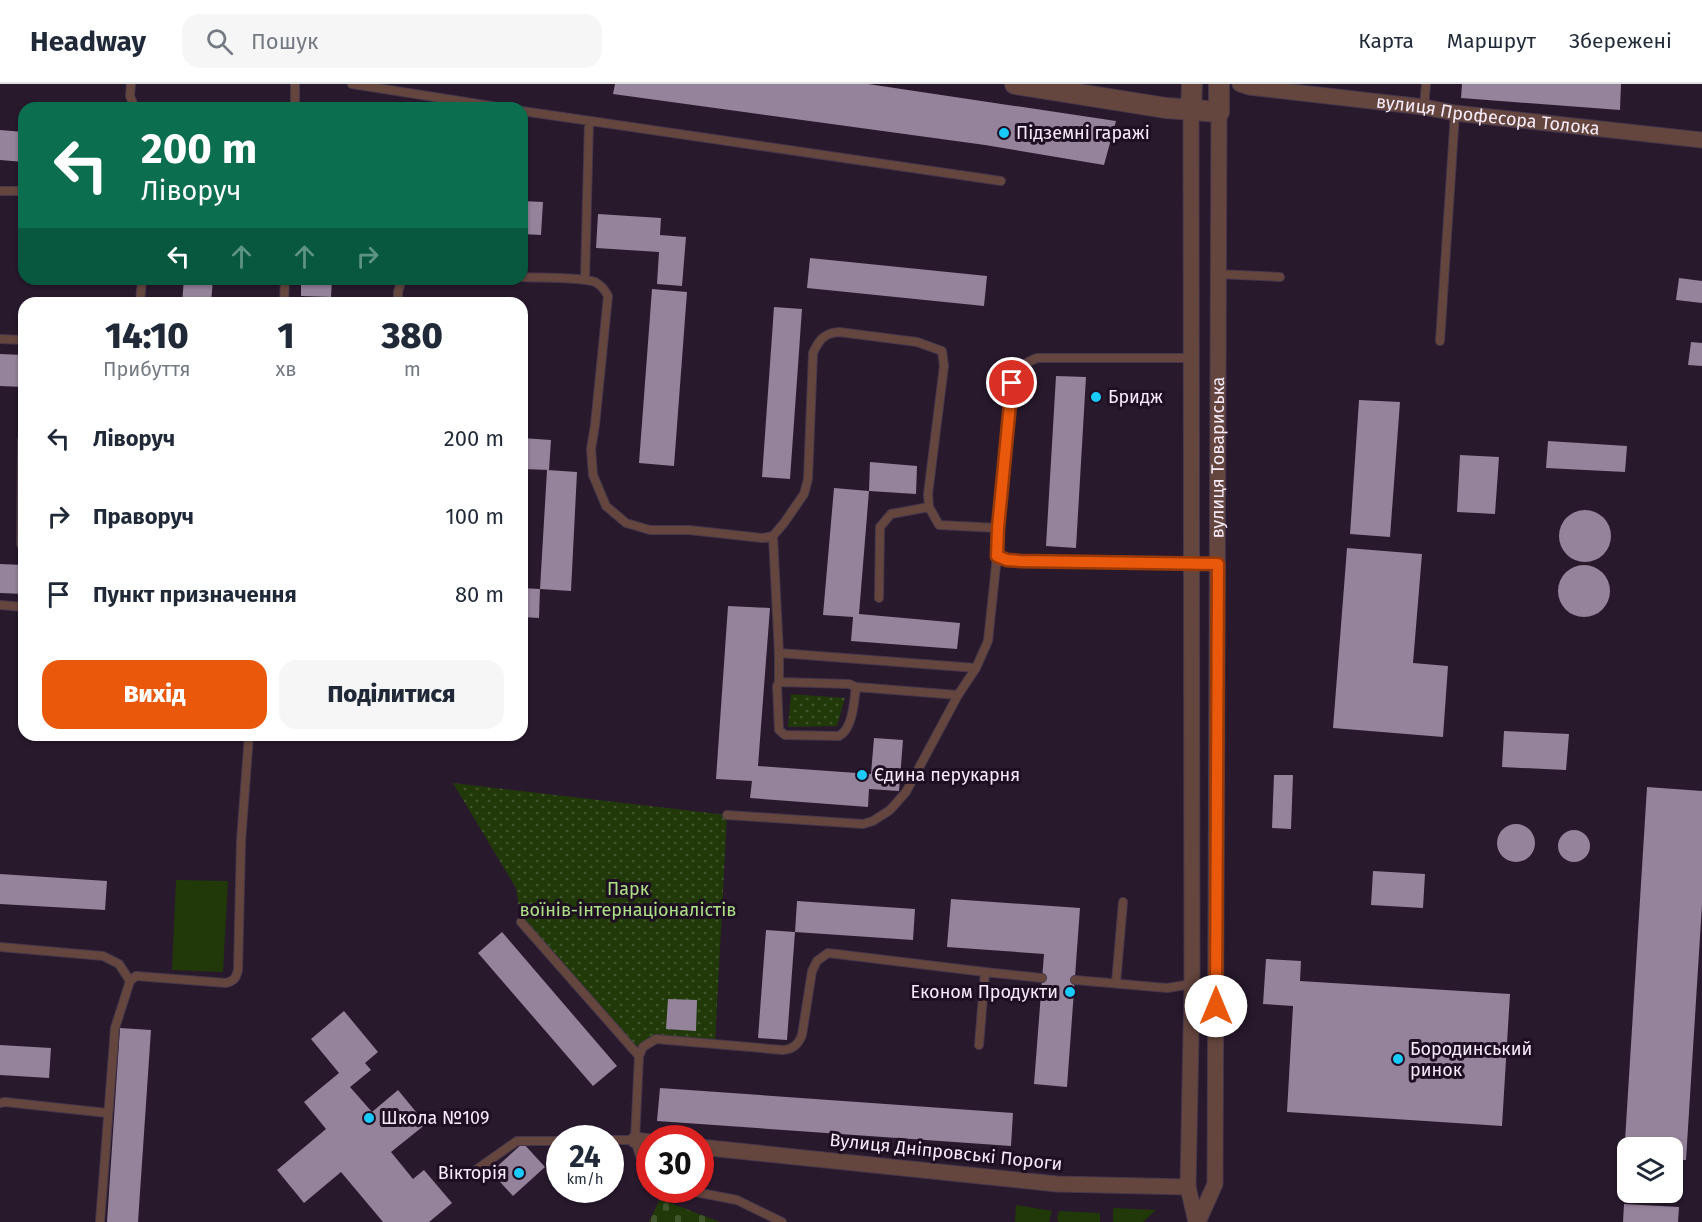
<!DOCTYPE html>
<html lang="uk">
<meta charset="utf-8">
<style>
body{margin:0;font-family:"Fira Sans",sans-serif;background:#f6f6f7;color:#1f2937;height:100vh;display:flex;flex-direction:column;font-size:22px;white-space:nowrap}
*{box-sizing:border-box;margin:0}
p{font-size:20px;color:#747a83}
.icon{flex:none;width:33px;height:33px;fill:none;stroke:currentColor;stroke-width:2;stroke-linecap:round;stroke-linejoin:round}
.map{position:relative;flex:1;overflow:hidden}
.details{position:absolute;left:18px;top:213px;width:510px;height:444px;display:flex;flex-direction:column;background:#fff;border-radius:18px;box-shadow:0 2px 4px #0004}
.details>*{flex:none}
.hud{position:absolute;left:18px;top:18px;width:510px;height:183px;border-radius:18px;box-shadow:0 2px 4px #0004;background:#0b6e4f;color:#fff;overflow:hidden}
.tools{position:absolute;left:1617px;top:1053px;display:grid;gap:12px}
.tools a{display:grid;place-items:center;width:66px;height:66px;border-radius:12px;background:#fff;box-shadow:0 2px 4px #0004;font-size:30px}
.speed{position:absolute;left:546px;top:1041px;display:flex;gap:12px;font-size:30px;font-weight:700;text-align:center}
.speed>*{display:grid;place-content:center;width:78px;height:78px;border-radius:50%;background:#fff;box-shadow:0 2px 4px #0004;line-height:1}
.speed small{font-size:15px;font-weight:400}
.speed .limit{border:9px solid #d22;background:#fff;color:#111}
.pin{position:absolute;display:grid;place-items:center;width:51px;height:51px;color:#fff;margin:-26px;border:3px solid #fff;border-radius:50%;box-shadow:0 2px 6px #0007}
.me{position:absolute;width:66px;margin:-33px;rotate:0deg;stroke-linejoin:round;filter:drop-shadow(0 0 4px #0008)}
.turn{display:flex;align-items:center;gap:21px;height:126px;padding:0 24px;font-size:27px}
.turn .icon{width:78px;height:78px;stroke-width:2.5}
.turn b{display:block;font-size:42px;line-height:51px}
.lanes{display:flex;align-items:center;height:57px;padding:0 24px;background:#0003;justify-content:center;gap:30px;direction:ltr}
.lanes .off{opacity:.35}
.eta{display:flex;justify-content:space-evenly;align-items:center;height:102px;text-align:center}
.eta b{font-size:36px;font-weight:800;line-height:42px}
.primary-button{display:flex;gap:12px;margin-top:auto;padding:12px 24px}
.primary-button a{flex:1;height:69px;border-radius:18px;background:#ea580c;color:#fff;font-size:24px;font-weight:800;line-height:69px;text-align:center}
.primary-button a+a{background:#f6f6f7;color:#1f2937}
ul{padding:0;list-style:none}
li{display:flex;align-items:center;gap:18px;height:78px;padding:0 24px}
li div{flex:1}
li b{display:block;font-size:22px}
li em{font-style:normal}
header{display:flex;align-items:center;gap:36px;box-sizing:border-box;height:84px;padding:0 30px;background:#fff;border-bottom:2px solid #e0e1e3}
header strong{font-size:28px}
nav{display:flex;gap:33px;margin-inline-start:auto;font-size:21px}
.search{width:420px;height:54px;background:#f6f6f7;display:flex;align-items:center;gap:15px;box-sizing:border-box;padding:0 21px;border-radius:18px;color:#747a83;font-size:22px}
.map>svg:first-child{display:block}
.grass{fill:#213909}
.cemetery{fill:url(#cemetery-stones)}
.park{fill:url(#park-dots)}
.building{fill:#95829b}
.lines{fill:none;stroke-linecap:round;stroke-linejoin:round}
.service-casing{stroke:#45374a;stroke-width:10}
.minor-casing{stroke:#45374a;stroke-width:17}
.tertiary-casing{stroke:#45374a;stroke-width:22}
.service{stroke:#65463f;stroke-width:8}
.minor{stroke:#65463f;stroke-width:15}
.tertiary{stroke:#65463f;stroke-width:20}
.route-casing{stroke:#983908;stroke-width:15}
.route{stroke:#ea580c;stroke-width:10}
.poi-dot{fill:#19cafc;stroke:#1f0f23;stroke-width:2}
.labels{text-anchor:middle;stroke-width:6;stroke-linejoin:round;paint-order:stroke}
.street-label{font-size:18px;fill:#f7ecfa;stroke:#1f0f23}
.poi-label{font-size:18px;fill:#f7ecfa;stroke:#1f0f23;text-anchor:start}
.park-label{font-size:18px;fill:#aee086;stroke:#1f0f23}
</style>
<header>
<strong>Headway</strong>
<div class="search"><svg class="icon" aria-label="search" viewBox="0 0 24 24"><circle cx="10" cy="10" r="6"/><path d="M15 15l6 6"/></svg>Пошук</div>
<nav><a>Карта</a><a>Маршрут</a><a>Збережені</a></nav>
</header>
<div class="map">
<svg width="1702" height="1138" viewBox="0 0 1702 1138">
<defs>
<pattern id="cemetery-stones" width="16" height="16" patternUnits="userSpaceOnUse" patternTransform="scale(1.5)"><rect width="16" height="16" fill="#213909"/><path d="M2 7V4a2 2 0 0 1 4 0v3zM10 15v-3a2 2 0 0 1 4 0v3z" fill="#42562e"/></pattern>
<pattern id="park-dots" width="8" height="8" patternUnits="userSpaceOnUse" patternTransform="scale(1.5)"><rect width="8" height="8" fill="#213909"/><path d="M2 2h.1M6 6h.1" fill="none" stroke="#42562e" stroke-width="1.8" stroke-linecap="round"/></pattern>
</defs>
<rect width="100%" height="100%" fill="#28192d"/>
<path class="grass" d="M176 796 228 797 223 888 172 886Z
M1016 1121 1052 1127 1049 1138H1015Z
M1113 1124 1156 1126 1143 1138H1113Z
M1059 1127 1100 1129V1138H1059L1057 1135Z"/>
<path class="cemetery" d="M660 1115 720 1138H649Z"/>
<path class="park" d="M791 610 845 614 837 642 788 643Z
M453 699 727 731 715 960 656 955 639 972 521 838 516 804Z"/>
<path class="building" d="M615 0H868L1116 37 1104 81 985 61 613 10Z
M1462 0H1621L1620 26 1461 14Z
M0 46 24 48V78L0 76Z
M522 117 543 118 541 151 522 150Z
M598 130 661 134 660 151 686 153 682 202 657 200 659 168 596 164Z
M810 174 987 192 984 222 807 204Z
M1679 194 1702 197V219L1676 216Z
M184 195H213L211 219H182Z
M301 195H332L331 213 301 212Z
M652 205 687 208 674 382 639 379Z
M774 223 802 225 790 395 762 393Z
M1691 258 1702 259V282L1688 281Z
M0 270 24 271V303L0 302Z
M1056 292 1086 293 1076 464 1046 462Z
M1359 316 1400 318 1390 453 1350 450Z
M522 354 551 356 549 386 522 385Z
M1548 357 1627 362 1625 388 1546 384Z
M1460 371 1499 373 1495 430 1457 428Z
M870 378 917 382 916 410 869 407Z
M547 386 577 388 571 507 540 505 539 534 522 533V504L540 505Z
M834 404 869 407 859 530 960 539 957 565 851 557 853 533 823 531Z
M1559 452a26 26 0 1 1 52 0a26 26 0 1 1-52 0Z
M1347 464 1422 470 1413 579 1448 582 1443 653 1333 644Z
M0 480 24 481V510L0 509Z
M1558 507a26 26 0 1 1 52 0a26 26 0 1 1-52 0Z
M728 522 770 524 758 682 871 690 874 654 903 656 899 707 869 705 868 723 750 714 752 697 716 695Z
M1504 647 1569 650 1566 686 1502 683Z
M1274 691H1293L1291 745 1272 744Z
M1647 703 1702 707V821L1686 1076H1672V1064H1628V1073H1624Z
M1497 759a19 19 0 1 1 38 0a19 19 0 1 1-38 0Z
M1558 762a16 16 0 1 1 32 0a16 16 0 1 1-32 0Z
M1373 787 1425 790 1423 824 1371 821Z
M0 790 107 797 105 826 0 820Z
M951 815 1080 824 1067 1003 1034 1000 1044 870 947 863Z
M797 817 915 825 913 856 795 848 787 956 758 954 766 846 795 848Z
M502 848 617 982 593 1002 478 869Z
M1266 875 1301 877 1300 897 1510 910 1502 1042 1287 1028 1293 922 1263 920Z
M668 915 697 916 696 947 666 945Z
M344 927 378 968 365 979 371 986 350 1003 372 1028 398 1006 426 1040 391 1068 413 1095 424 1086 452 1119 429 1138H383L341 1088 304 1119 277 1086 326 1045 304 1018 339 989 311 955Z
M120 944 151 946 138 1138H107Z
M0 961 51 964 49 994 0 991Z
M660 1004 1013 1029 1011 1062 657 1037Z
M523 1059 545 1083 513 1112 491 1088Z
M1624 1120 1679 1123 1678 1138H1623Z"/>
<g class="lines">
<defs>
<path id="service" d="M131 0 130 12 134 22 133 24
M352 0 504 24
M1424 23 1426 0
M295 24V0
M522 27 1001 97
M0 107H24
M1217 190 1280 193
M522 193C539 194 581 193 595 198 601 201 605 206 608 212L595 341 591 365 593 391 606 422 626 439 650 446H689L762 454 773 452 784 439 804 410 808 395 813 269C819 256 824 249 839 248L917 258 942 267 944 282 928 410 929 423 939 441 998 444
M585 196 589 37
M140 219 142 195
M284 219 285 195
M398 219V208L402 195
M0 255 24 256
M1440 257 1455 29
M1192 274H1037C1024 279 1016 285 1012 299L996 469 997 472 1012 477 1217 480
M773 452 779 569V598
M21 460 22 356 24 351
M879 514 880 443 891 430 929 423
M0 521 24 523
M779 569 976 584
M856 603 849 600 779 598 777 602 779 646 785 651 839 652C853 645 854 617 856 603L958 611
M727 731 863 740 873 737 890 726 906 708 958 611 976 584 988 557 997 472
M521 838 639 972
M0 863 103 872 119 880 130 897
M985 888 1042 894
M1075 896 1167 904 1192 900
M1116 899 1123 818
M0 1019 5 1018 107 1029
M610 1056H635
M650 1084 641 1075 635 1056 639 972 643 963 656 955 783 966C793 965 798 961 802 951L812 887 817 877 828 869 985 888 979 961
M470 1090 517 1057H560
M685 1106 737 1116 782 1138
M100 1138 115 944 130 897 136 892 226 899C234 897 236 894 238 886L241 757 249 651"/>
<g id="minor">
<path id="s1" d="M1240 0 1249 3 1424 23 1455 29 1702 56"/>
<path d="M1191 27 1192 900 1188 1103 1196 1138"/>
<path d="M635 1056 650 1058"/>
<path d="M700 1063 1057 1100 1188 1103"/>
<path id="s2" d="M1198 1138 1215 1100 1219 28"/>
</g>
<path id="tertiary" d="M1015 0 1166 24 1219 28V0
M1191 27 1192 0"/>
</defs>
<use href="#service" class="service-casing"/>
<use href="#minor" class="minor-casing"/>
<use href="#tertiary" class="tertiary-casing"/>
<use href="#service" class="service"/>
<use href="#minor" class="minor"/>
<use href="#tertiary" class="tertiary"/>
</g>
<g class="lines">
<defs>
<path id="route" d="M1012 299 998 444 997 472 1007 476 1020 477 1218 480 1216 922"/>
</defs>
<use href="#route" class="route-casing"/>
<use href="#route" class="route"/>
</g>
<g class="poi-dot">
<circle cx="1004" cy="49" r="6"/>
<circle cx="1096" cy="313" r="6"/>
<circle cx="862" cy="691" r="6"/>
<circle cx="1070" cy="908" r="6"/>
<circle cx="1398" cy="975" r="6"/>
<circle cx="369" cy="1034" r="6"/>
<circle cx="519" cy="1089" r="6"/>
</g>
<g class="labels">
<g class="street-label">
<text dy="6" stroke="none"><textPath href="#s1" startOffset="250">вулиця Професора Толока</textPath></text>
<text dy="6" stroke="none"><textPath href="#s2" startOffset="768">вулиця Товариська</textPath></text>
<text transform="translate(946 1068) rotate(6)" y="6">Вулиця Дніпровські Пороги</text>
</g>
<g class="poi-label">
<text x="1016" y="55">Підземні гаражі</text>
<text x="1108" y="319">Бридж</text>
<text x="874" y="697">Єдина перукарня</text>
<text x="1058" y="914" text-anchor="end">Економ Продукти</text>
<text x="1410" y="971">Бородинський<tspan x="1410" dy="21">ринок</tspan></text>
<text x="381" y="1040">Школа №109</text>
<text x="507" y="1095" text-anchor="end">Вікторія</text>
</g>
<g class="park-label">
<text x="628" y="811">Парк<tspan x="628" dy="21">воїнів-інтернаціоналістів</tspan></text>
</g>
</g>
</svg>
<div class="tools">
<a><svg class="icon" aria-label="layers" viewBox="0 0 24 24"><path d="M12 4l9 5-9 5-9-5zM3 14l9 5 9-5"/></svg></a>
</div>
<div class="speed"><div>24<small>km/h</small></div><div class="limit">30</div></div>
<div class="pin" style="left:1012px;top:299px;background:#d93025"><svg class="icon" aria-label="arrive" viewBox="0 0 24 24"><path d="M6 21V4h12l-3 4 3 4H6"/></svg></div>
<svg class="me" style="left:1216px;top:922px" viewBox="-20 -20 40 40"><circle r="19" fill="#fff"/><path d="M0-13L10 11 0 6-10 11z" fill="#ea580c"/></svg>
<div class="hud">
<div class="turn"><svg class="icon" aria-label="left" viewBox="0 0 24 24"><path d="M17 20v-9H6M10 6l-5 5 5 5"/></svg><div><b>200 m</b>Ліворуч</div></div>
<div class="lanes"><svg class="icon" aria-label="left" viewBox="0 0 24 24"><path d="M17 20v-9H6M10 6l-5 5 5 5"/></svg><svg class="icon off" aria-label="ahead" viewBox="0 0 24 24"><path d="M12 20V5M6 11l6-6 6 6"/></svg><svg class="icon off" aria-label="ahead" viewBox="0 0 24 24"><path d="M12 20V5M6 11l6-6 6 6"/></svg><svg class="icon off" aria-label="right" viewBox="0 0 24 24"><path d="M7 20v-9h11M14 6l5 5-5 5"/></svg></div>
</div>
<section class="details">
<div class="eta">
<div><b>14:10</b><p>Прибуття</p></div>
<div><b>1</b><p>хв</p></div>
<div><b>380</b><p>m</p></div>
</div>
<ul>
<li><svg class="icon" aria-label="left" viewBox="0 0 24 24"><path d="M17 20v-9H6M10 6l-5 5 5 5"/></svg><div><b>Ліворуч</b></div><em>200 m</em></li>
<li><svg class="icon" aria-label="right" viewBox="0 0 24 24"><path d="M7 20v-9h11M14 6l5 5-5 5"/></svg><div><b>Праворуч</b></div><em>100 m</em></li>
<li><svg class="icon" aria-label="arrive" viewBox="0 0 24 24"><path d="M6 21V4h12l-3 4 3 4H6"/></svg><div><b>Пункт призначення</b></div><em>80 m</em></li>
</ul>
<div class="primary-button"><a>Вихід</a><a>Поділитися</a></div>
</section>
</div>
